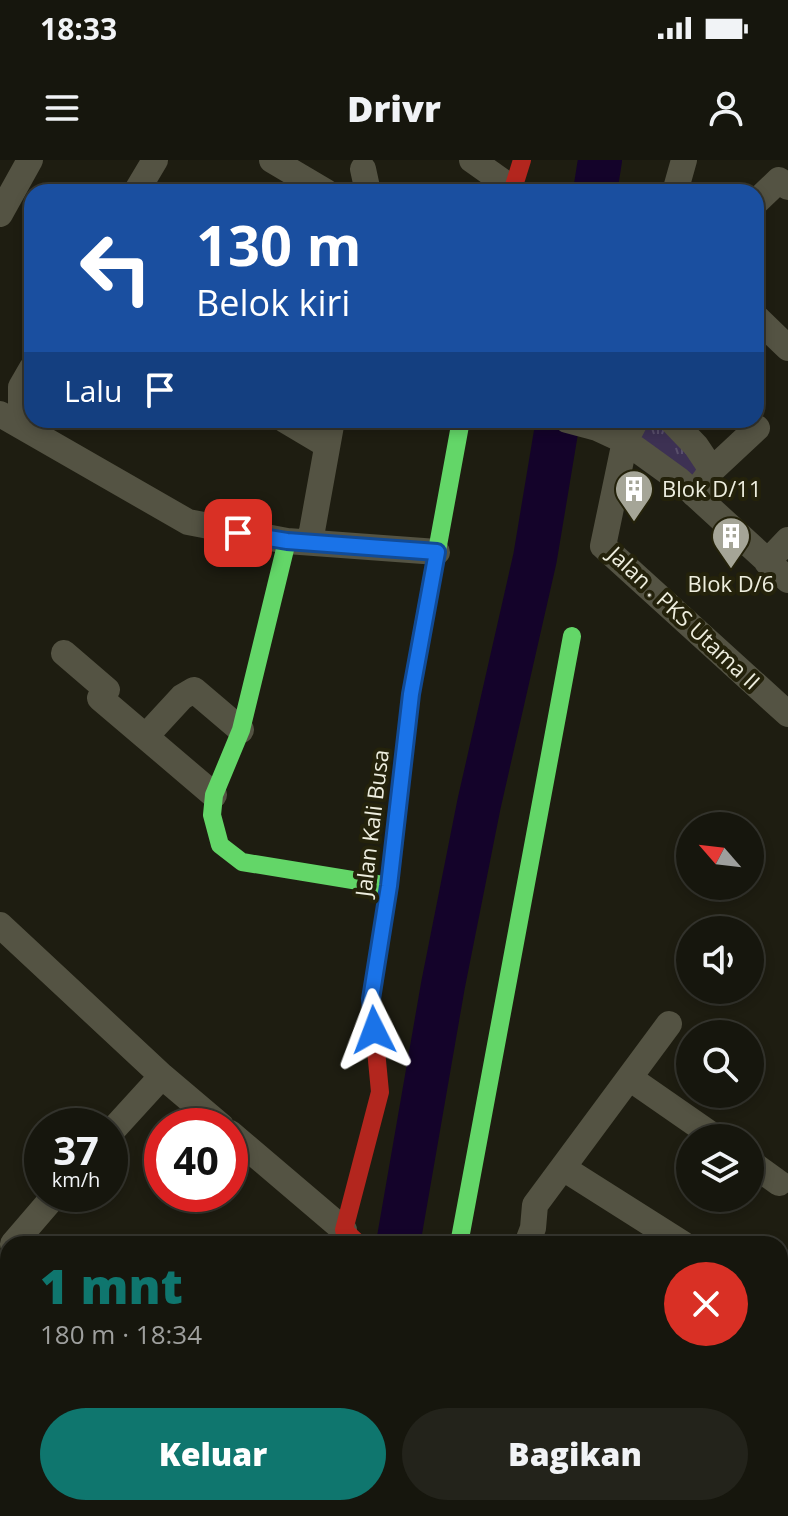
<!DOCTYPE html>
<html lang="id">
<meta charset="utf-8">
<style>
body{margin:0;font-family:"Open Sans",sans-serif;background:#23231b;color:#f1f3f6;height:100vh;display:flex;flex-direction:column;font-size:30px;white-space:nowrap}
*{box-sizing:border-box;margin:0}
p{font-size:26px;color:#9e9f9d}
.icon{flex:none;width:44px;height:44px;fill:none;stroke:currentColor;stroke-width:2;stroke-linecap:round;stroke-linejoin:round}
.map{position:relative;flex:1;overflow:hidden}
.side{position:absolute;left:0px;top:1076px;width:788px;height:280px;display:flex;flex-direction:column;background:#16160d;border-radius:24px 24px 0 0;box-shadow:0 4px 12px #0003,0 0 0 2px #35352e}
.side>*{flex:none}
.guide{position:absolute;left:24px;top:24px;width:740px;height:244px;border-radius:24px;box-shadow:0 4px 12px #0003,0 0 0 2px #35352e;background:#1a4fa0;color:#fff;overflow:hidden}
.needle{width:52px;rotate:298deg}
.controls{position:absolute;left:676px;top:652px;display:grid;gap:16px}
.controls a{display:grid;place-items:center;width:88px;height:88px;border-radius:50%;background:#16160d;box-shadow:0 4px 12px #0003,0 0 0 2px #35352e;font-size:40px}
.speed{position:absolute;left:24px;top:948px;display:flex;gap:16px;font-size:40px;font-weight:700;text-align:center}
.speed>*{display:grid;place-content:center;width:104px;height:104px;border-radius:50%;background:#16160d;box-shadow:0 4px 12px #0003,0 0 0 2px #35352e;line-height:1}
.speed small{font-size:20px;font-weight:400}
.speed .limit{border:12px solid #d22;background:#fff;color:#111}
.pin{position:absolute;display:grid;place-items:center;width:68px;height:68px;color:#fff;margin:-34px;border-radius:16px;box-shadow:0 4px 12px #0006}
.me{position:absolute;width:88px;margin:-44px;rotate:357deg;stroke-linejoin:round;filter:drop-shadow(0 0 6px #0008)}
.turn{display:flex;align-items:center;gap:28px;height:168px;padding:0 40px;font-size:36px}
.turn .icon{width:104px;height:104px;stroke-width:2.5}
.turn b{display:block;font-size:56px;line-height:68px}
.then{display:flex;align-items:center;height:76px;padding:0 40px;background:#0003;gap:16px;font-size:30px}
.round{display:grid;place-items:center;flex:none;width:84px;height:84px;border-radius:42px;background:#23231b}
.headline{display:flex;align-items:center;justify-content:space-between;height:136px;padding:0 40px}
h1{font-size:48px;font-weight:800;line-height:60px;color:#0f766e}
.action{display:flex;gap:16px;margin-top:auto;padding:16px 40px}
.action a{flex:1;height:92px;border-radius:48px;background:#0f766e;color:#fff;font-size:32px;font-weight:800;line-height:92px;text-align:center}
.action a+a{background:#23231b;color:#f1f3f6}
.status{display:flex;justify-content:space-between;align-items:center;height:56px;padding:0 40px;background:#16160d;direction:ltr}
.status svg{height:22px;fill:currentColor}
header{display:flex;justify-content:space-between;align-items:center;height:104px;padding:0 40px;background:#16160d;font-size:36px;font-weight:800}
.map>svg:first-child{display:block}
.grass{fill:url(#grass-tufts)}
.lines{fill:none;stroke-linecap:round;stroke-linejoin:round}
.river{stroke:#14032a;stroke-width:44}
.street{stroke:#545343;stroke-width:26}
.fast{stroke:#63d668;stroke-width:18}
.slow{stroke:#ff974d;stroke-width:18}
.jam{stroke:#b3261e;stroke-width:18}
.route-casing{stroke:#114b97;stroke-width:20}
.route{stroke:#1a73e8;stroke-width:14}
.labels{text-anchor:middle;stroke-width:8;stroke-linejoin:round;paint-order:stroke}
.poi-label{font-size:22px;fill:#eeeedf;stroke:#24220b;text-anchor:start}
.street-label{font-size:22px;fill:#eeeedf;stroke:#24220b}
</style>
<div class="status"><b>18:33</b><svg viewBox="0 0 49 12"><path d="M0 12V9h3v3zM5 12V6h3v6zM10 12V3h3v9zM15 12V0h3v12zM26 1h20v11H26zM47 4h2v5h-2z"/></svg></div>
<header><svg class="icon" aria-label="menu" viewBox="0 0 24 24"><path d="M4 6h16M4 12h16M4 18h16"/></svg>Drivr<svg class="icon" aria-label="person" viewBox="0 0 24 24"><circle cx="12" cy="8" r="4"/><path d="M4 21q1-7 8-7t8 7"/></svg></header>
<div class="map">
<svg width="788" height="1356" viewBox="0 0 788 1356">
<defs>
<pattern id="grass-tufts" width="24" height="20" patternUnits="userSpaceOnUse" patternTransform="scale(2)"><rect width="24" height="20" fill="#3d3153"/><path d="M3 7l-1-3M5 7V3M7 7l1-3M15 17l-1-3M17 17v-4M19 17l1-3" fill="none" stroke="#594f6b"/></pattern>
</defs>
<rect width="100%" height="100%" fill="#1e1d11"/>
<path class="grass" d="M636 260H671L712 310 694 334 625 281Z"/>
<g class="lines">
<path class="river" d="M595 32 600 0
M398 1084 443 825 479 644 535 398 558 260
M370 1356V1348"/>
<path class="street" d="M272 0 326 32
M472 0 513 29
M363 9 368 32
M136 32 155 0
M675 32 684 0
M756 42 779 20 788 27
M0 54 30 0
M756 157 788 188
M0 254 188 362 287 381 437 392
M285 260 327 285
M567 260 597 268 625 281 603 386 788 554
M636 260 625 281 679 320 788 420
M671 260 696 286 712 310 694 334
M21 265V227L32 208
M712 310 757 268
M310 382 332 260
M767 402 788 380
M64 493 107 530 100 538 214 635
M146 576 182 537 194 530 241 570
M0 765 162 916 221 966
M631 919 716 978
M110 973 162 916
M230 973 344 1070V1084
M750 1002 779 1023
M563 1008 683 1084
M13 1084 56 1034
M527 1084 533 1068 535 1045 669 864
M0 1145 8 1152
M780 1145 788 1150
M0 1247 8 1238
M127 1348 136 1356
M219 1348 228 1356
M517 1348 526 1356
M0 1350 6 1356
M420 1356 421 1348"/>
<path class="fast" d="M287 381 241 570 214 635 212 655 220 685 242 702 389 726
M423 467 461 260
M459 1084 572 476
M703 1348 713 1356"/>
<path class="slow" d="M376 890 371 839 389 726 411 534 423 467"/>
<path class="jam" d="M512 32 522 0
M359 1084 344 1070 380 932 376 890"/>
</g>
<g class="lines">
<defs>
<path id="route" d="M238 373 287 381 437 392 411 534 389 726 371 839 374 870"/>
</defs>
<use href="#route" class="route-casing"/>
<use href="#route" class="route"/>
</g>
<defs>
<symbol id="building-pin" viewBox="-11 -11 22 30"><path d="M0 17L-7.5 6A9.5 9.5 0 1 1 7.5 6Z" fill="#a5a597" stroke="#24220b"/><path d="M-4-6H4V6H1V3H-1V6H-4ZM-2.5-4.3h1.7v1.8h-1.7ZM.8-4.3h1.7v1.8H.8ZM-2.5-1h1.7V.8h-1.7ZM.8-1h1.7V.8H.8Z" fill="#fff"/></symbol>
</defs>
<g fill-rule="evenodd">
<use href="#building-pin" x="612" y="307" width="44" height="60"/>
<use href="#building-pin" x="709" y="354" width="44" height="60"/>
</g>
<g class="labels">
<g class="poi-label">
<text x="662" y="337">Blok D/11</text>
<text x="731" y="432" text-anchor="middle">Blok D/6</text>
</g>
<g class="street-label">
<text transform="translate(684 458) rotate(43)" y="8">Jalan . PKS Utama II</text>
<text transform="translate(372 663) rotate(-83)" y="8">Jalan Kali Busa</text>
</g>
</g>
</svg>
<div class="controls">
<a><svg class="needle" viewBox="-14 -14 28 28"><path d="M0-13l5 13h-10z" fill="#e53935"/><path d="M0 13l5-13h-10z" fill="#9e9f9d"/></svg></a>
<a><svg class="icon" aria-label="sound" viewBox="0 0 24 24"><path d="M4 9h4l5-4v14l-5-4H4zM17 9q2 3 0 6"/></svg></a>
<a><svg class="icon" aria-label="search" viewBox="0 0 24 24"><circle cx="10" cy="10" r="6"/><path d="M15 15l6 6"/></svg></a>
<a><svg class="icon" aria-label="layers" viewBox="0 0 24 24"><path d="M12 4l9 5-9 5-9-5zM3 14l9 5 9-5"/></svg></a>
</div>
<div class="speed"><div>37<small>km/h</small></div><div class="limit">40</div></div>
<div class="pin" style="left:238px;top:373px;background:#d93025"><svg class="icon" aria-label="arrive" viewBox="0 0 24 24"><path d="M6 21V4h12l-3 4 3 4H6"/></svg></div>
<svg class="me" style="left:374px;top:870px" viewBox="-20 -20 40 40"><path d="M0-17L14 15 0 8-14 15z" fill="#1a73e8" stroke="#fff" stroke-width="4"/></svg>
<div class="guide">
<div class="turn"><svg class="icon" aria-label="left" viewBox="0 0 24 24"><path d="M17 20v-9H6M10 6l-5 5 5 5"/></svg><div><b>130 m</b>Belok kiri</div></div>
<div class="then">Lalu<svg class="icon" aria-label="arrive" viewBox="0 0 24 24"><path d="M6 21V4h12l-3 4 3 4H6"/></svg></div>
</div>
<section class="side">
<div class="headline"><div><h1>1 mnt</h1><p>180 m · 18:34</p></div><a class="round" style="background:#d93025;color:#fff"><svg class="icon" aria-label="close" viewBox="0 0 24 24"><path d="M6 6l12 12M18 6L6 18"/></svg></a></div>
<div class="action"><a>Keluar</a><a>Bagikan</a></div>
</section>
</div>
